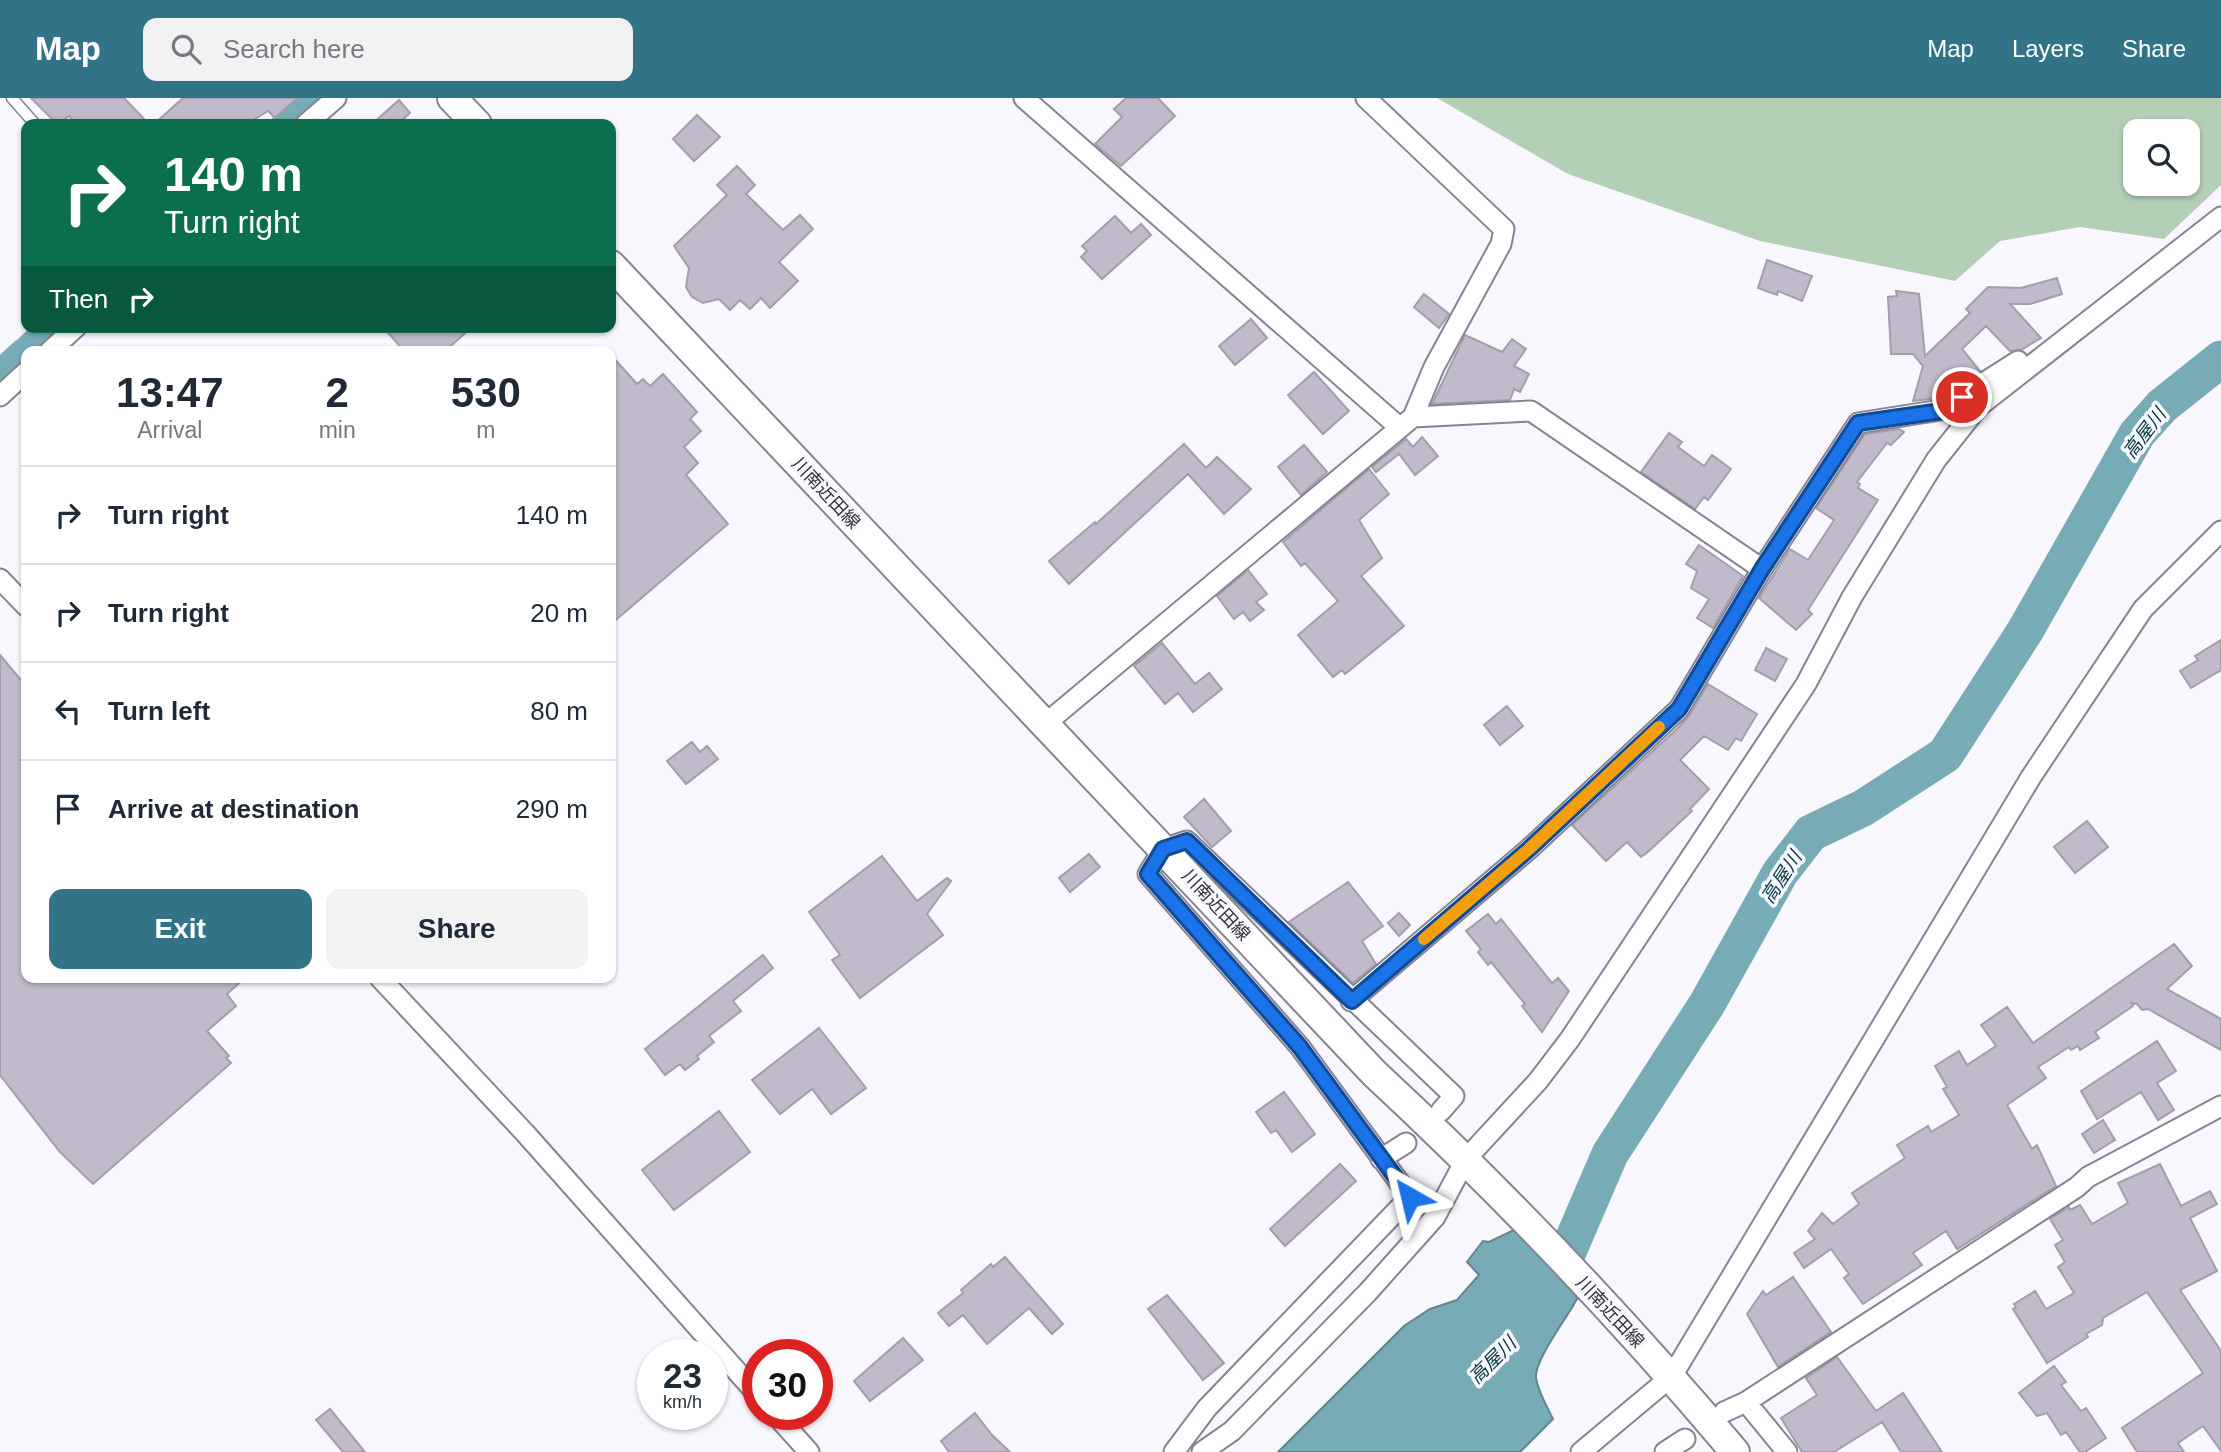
<!DOCTYPE html>
<meta charset="utf-8">
<style>
body{margin:0;font-family:Helvetica,"Noto Sans JP",sans-serif;background:#f2f2f3;color:#1f2937;height:100vh;display:flex;flex-direction:column;font-size:26px;white-space:nowrap}
*{box-sizing:border-box;margin:0}
p{font-size:23px;color:#747a83}
.icon{flex:none;width:38px;height:38px;fill:none;stroke:currentColor;stroke-width:2;stroke-linecap:round;stroke-linejoin:round}
.map{position:relative;flex:1;overflow:hidden}
.sheet{position:absolute;left:21px;top:248px;width:595px;height:637px;display:flex;flex-direction:column;background:#fff;border-radius:14px;box-shadow:0 2px 5px #0004}
.sheet>*{flex:none}
.banner{position:absolute;left:21px;top:21px;width:595px;height:214px;border-radius:14px;box-shadow:0 2px 5px #0004;background:#0b6e4f;color:#fff;overflow:hidden}
.buttons{position:absolute;left:2123px;top:21px;display:grid;gap:14px}
.buttons a{display:grid;place-items:center;width:77px;height:77px;border-radius:14px;background:#fff;box-shadow:0 2px 5px #0004;font-size:35px}
.speed{position:absolute;left:637px;top:1241px;display:flex;gap:14px;font-size:35px;font-weight:700;text-align:center}
.speed>*{display:grid;place-content:center;width:91px;height:91px;border-radius:50%;background:#fff;box-shadow:0 2px 5px #0004;line-height:1}
.speed small{font-size:18px;font-weight:400}
.speed .limit{border:10px solid #d22;background:#fff;color:#111}
.pin{position:absolute;display:grid;place-items:center;width:60px;height:60px;color:#fff;margin:-30px;border:4px solid #fff;border-radius:50%;box-shadow:0 2px 7px #0007}
.me{position:absolute;width:77px;margin:-38px;rotate:323deg;stroke-linejoin:round;filter:drop-shadow(0 0 5px #0008)}
.turn{display:flex;align-items:center;gap:24px;height:147px;padding:0 28px;font-size:32px}
.turn .icon{width:91px;height:91px;stroke-width:2.5}
.turn b{display:block;font-size:49px;line-height:60px}
.then{display:flex;align-items:center;height:66px;padding:0 28px;background:#0003;gap:14px;font-size:26px}
.eta{display:flex;justify-content:space-evenly;align-items:center;height:119px;text-align:center}
.eta b{font-size:42px;font-weight:800;line-height:49px}
.primary-button{display:flex;gap:14px;margin-top:auto;padding:14px 28px}
.primary-button a{flex:1;height:80px;border-radius:14px;background:#337387;color:#fff;font-size:28px;font-weight:800;line-height:80px;text-align:center}
.primary-button a+a{background:#f2f2f3;color:#1f2937}
ul{padding:0;list-style:none}
li{display:flex;align-items:center;gap:21px;height:98px;padding:0 28px;border-top:2px solid #e0e1e3}
li div{flex:1}
li b{display:block;font-size:26px}
li em{font-style:normal}
header{display:flex;align-items:center;gap:42px;box-sizing:border-box;height:98px;padding:0 35px;background:#337387;color:#fff}
header strong{font-size:33px}
nav{display:flex;gap:38px;margin-inline-start:auto;font-size:24px}
.search{width:490px;height:63px;background:#f2f2f3;display:flex;align-items:center;gap:18px;box-sizing:border-box;padding:0 24px;border-radius:14px;color:#747a83;font-size:26px}
.map>svg:first-child{display:block}
.green{fill:#b3cfb5;fill-rule:evenodd}
.water{fill:#77abb5;stroke:#62868f;stroke-width:2}
.lines{fill:none;stroke-linecap:round;stroke-linejoin:round}
.river{stroke:#77abb5;stroke-width:37}
.building{fill:#c0baca;stroke:#a39dad;stroke-width:2}
.lane-casing{stroke:#858493;stroke-width:13}
.street-casing{stroke:#858493;stroke-width:23}
.secondary-casing{stroke:#858493;stroke-width:32}
.lane{stroke:#fff;stroke-width:10}
.street{stroke:#fff;stroke-width:19}
.secondary{stroke:#fff;stroke-width:28}
.route-casing{stroke:#114b97;stroke-width:18}
.route{stroke:#1a73e8;stroke-width:12}
.slow{stroke:#f59e0b;stroke-width:12}
.labels{text-anchor:middle;stroke-width:7;stroke-linejoin:round;paint-order:stroke}
.street-label{font-size:18px;fill:#313137;stroke:#f8f7fe}
.water-label{font-size:19px;font-style:italic;fill:#043840;stroke:#f8f7fe}
</style>
<header>
<strong>Map</strong>
<div class="search"><svg class="icon" aria-label="search" viewBox="0 0 24 24"><circle cx="10" cy="10" r="6"/><path d="M15 15l6 6"/></svg>Search here</div>
<nav><a>Map</a><a>Layers</a><a>Share</a></nav>
</header>
<div class="map">
<svg width="2221" height="1354" viewBox="0 0 2221 1354">
<rect width="100%" height="100%" fill="#f8f7fe"/>
<path class="green" d="M1437 0H2221V87L2164 141 2080 129 2000 143 1955 183 1760 143 1568 76ZM2135 33H2188V86H2135Z"/>
<path class="water" d="M1514 1132 1578 1199C1568 1219 1534 1262 1536 1280 1538 1294 1547 1308 1553 1321L1520 1354H1278L1404 1228 1430 1211 1457 1202 1479 1177 1467 1164 1483 1143 1489 1144Z"/>
<g class="lines">
<path class="river" d="M290 26 320 0
M31 254 58 229
M0 282 26 258
M1551 1193 1610 1056 1707 906 1780 775 1811 735 1863 710 1945 657 2025 533 2137 336 2162 308 2221 261"/>
</g>
<path class="building" d="M31 0H124L149 26H77L69 18 57 26Z
M183 0H297L275 20 268 13 247 26H154Z
M1126 0H1158L1175 18 1121 68 1095 46 1122 19 1114 11Z
M399 2 410 15 398 26H372Z
M697 17 720 39 694 63 673 41Z
M737 68 755 87 746 96 783 132 800 117 813 131 779 164 798 183 770 210 761 200 750 211 740 202 730 212 719 201 703 205 692 199 686 189 689 170 674 148 727 97 717 87Z
M1115 118 1131 135 1141 126 1151 137 1102 181 1081 159 1087 153 1082 148Z
M1767 162 1812 178 1802 203 1778 193 1777 197 1758 190Z
M2057 180 2062 196 2030 206H2010L2041 240 2021 252 2010 253 1986 228 1962 251 1980 273 1953 290 1945 281 1941 297 1937 300 1913 303 1923 268 1913 256H1891L1888 199 1897 198 1896 193 1919 196 1925 258 1970 215 1966 211 1988 189 2021 190Z
M1424 196 1449 216 1439 230 1414 209Z
M1251 221 1267 240 1235 267 1219 248Z
M383 229H472L444 254H405Z
M1465 237 1502 254 1512 241 1526 251 1514 268 1529 276 1520 294 1514 291 1510 302 1432 306Z
M611 257 637 286 643 281 650 288 663 276 697 314 690 321 701 333 684 349 698 365 686 377 728 426 611 526Z
M1314 274 1349 313 1323 336 1288 297Z
M1899 331 1904 334 1891 347 1887 345 1857 384 1860 386 1858 390 1878 402 1808 512 1812 516 1796 532 1759 500 1790 451 1808 462 1834 422 1816 410 1865 336Z
M1669 335 1682 344 1678 349 1704 368 1712 357 1731 371 1708 402 1704 399 1695 411 1641 374Z
M1422 339 1438 358 1415 377 1399 356 1376 374 1372 369 1406 341 1413 349Z
M1184 346 1206 370 1217 359 1251 391 1224 416 1188 376 1069 486 1049 463 1095 424 1096 426Z
M1304 347 1327 374 1301 397 1278 369Z
M1369 371 1389 396 1359 422 1382 460 1361 478 1404 528 1345 576 1342 572 1333 579 1298 537 1338 503 1305 465 1301 468 1283 444Z
M1699 447 1743 478 1713 530 1697 520 1709 501 1691 490 1697 473 1686 466Z
M1248 472 1267 496 1256 504 1264 512 1250 523 1243 514 1234 521 1217 498Z
M2221 542V572L2191 590 2180 573 2198 562 2195 558Z
M1162 545 1195 586 1209 575 1222 591 1193 614 1178 595 1165 606 1134 568Z
M1766 550 1787 561 1775 583 1755 572Z
M0 557 26 588V880H245L227 896 236 908 207 933 229 958 226 960 231 965 93 1086 60 1054 0 977Z
M1708 586 1757 616 1741 643 1736 640 1728 652 1704 638 1680 662 1709 691 1690 711 1692 713 1648 754 1641 759 1627 744 1606 763 1572 727 1677 631 1689 618Z
M1507 608 1523 628 1500 647 1484 627Z
M692 644 700 654 707 648 718 661 686 686 667 663Z
M1204 701 1231 733 1212 749 1184 719Z
M2087 723 2108 749 2075 775 2054 749Z
M1089 756 1100 769 1070 794 1059 780Z
M882 758 917 803 947 780 951 783 927 816 943 837 860 900 832 862 840 857 809 814Z
M1348 784 1383 828 1362 843 1376 866 1353 885 1289 824Z
M1399 815 1410 827 1399 838 1388 825Z
M1488 816 1496 826 1501 821 1552 885 1558 880 1569 893 1542 934 1522 908 1525 906 1491 864 1488 867 1478 854 1481 851 1466 833Z
M2174 846 2192 868 2167 891 2221 921V952L2148 911 2142 912 2137 906 2131 905 2133 908 2095 934 2099 940 2080 952 2078 948 2071 952 2069 949 2038 969 2046 980 2007 1007 2032 1051 2037 1047 2056 1088 1957 1151 1946 1133 1913 1155 1922 1167 1863 1206 1844 1180 1849 1176 1831 1151 1804 1170 1794 1155 1815 1141 1808 1133 1822 1115 1833 1126 1859 1106 1852 1095 1905 1060 1897 1047 1928 1028 1931 1034 1959 1017 1943 991 1947 989 1935 968 1959 953 1967 967 1996 948 1981 927 2007 909 2033 945Z
M763 857 773 870 733 903 741 913 709 938 714 944 697 958 699 961 685 972 680 966 665 977 645 951Z
M819 930 866 990 831 1016 812 991 780 1016 752 982Z
M2157 943 2176 973 2157 985 2174 1012 2158 1022 2141 994 2097 1021 2081 993Z
M1284 994 1315 1036 1292 1054 1276 1032 1271 1035 1256 1014Z
M719 1013 750 1054 674 1112 642 1072Z
M2103 1022 2115 1042 2094 1055 2082 1036Z
M1340 1066 1356 1083 1285 1148 1270 1131Z
M2160 1066 2181 1108 2210 1093 2217 1106 2190 1120 2217 1173 2180 1192 2221 1253V1353L2203 1328 2178 1345 2184 1354H2137L2122 1330 2203 1275 2147 1194 2103 1220 2102 1227 2086 1236 2088 1239 2047 1265 2013 1211 2016 1209 2014 1206 2035 1193 2046 1211 2074 1195 2058 1169 2065 1164 2055 1147 2063 1142 2050 1121 2069 1109 2070 1112 2080 1107 2092 1126 2128 1105 2118 1085Z
M1005 1159 1063 1226 1052 1236 1029 1210 987 1246 963 1217 949 1228 938 1215 963 1195 961 1192 991 1166 993 1169Z
M1793 1179 1831 1234 1778 1269 1747 1216 1763 1193 1766 1197Z
M1167 1197 1224 1265 1203 1282 1148 1211Z
M903 1240 923 1262 870 1303 854 1283Z
M1837 1259 1876 1313 1903 1295 1942 1354H1901L1882 1324 1834 1354H1802L1781 1320 1817 1297 1806 1280Z
M2054 1268 2066 1284 2061 1287 2081 1313 2086 1310 2106 1340 2085 1354H2080L2066 1334 2061 1337 2047 1315 2037 1318 2019 1295Z
M330 1311 365 1354H343L316 1322Z
M975 1315 992 1337 1010 1354H949L941 1343Z"/>
<g class="lines">
<defs>
<path id="lane" d="M12 0 35 26"/>
<path id="street" d="M1024 0 1399 329
M1366 0 1504 131 1501 146 1434 269 1413 319
M306 26 336 0
M49 254 76 229
M0 298 26 274
M0 481 26 508
M1045 626 1413 319 1531 313 1762 471
M380 880 525 1035 758 1297
M1351 903 1529 751 1679 611 1762 471 1858 325 1941 312 2018 263
M1381 1061 1406 1045
M1746 1304 1787 1354
M1724 1314 1746 1304 2077 1089 2088 1079 2221 1008
M775 1316 809 1354
M1174 1354 1207 1310 1410 1099 1300 949 1148 776 1163 751 1187 743 1454 998 1441 1013
M1202 1354 1232 1333 1368 1194 1435 1119 1466 1061 1538 983 1570 941 1806 586 1852 499 1936 362 1978 309 2221 119
M1581 1354 1672 1278 2031 679 2143 511 2221 433
M1665 1354 1685 1341"/>
<path id="secondary" d="M452 0 477 26
M611 167 1374 975C1502 1094 1623 1221 1735 1354"/>
</defs>
<use href="#lane" class="lane-casing"/>
<use href="#street" class="street-casing"/>
<use href="#secondary" class="secondary-casing"/>
<use href="#lane" class="lane"/>
<use href="#street" class="street"/>
<use href="#secondary" class="secondary"/>
</g>
<g class="lines">
<defs>
<path id="route" d="M1410 1099 1300 949 1148 776 1163 751 1187 743 1352 903 1529 751 1679 611 1762 471 1858 325 1941 313 1962 299"/>
</defs>
<use href="#route" class="route-casing"/>
<use href="#route" class="route"/>
<path class="slow" d="M1424 841 1529 751 1659 629"/>
</g>
<g class="labels">
<g class="street-label">
<text transform="translate(826 395) rotate(47)" y="6">川南近田線</text>
<text transform="translate(1216 807) rotate(47)" y="6">川南近田線</text>
<text transform="translate(1610 1214) rotate(47)" y="6">川南近田線</text>
</g>
<g class="water-label">
<text transform="translate(2144 335) rotate(-53)" y="7">高屋川</text>
<text transform="translate(1781 779) rotate(-57)" y="7">高屋川</text>
<text transform="translate(1492 1262) rotate(-45)" y="7">高屋川</text>
</g>
</g>
</svg>
<div class="buttons">
<a><svg class="icon" aria-label="search" viewBox="0 0 24 24"><circle cx="10" cy="10" r="6"/><path d="M15 15l6 6"/></svg></a>
</div>
<div class="speed"><div>23<small>km/h</small></div><div class="limit">30</div></div>
<div class="pin" style="left:1962px;top:299px;background:#d93025"><svg class="icon" aria-label="arrive" viewBox="0 0 24 24"><path d="M6 21V4h12l-3 4 3 4H6"/></svg></div>
<svg class="me" style="left:1410px;top:1099px" viewBox="-20 -20 40 40"><path d="M0-17L14 15 0 8-14 15z" fill="#1a73e8" stroke="#fff" stroke-width="4"/></svg>
<div class="banner">
<div class="turn"><svg class="icon" aria-label="right" viewBox="0 0 24 24"><path d="M7 20v-9h11M14 6l5 5-5 5"/></svg><div><b>140 m</b>Turn right</div></div>
<div class="then">Then<svg class="icon" aria-label="right" viewBox="0 0 24 24"><path d="M7 20v-9h11M14 6l5 5-5 5"/></svg></div>
</div>
<section class="sheet">
<div class="eta">
<div><b>13:47</b><p>Arrival</p></div>
<div><b>2</b><p>min</p></div>
<div><b>530</b><p>m</p></div>
</div>
<ul>
<li><svg class="icon" aria-label="right" viewBox="0 0 24 24"><path d="M7 20v-9h11M14 6l5 5-5 5"/></svg><div><b>Turn right</b></div><em>140 m</em></li>
<li><svg class="icon" aria-label="right" viewBox="0 0 24 24"><path d="M7 20v-9h11M14 6l5 5-5 5"/></svg><div><b>Turn right</b></div><em>20 m</em></li>
<li><svg class="icon" aria-label="left" viewBox="0 0 24 24"><path d="M17 20v-9H6M10 6l-5 5 5 5"/></svg><div><b>Turn left</b></div><em>80 m</em></li>
<li><svg class="icon" aria-label="arrive" viewBox="0 0 24 24"><path d="M6 21V4h12l-3 4 3 4H6"/></svg><div><b>Arrive at destination</b></div><em>290 m</em></li>
</ul>
<div class="primary-button"><a>Exit</a><a>Share</a></div>
</section>
</div>
